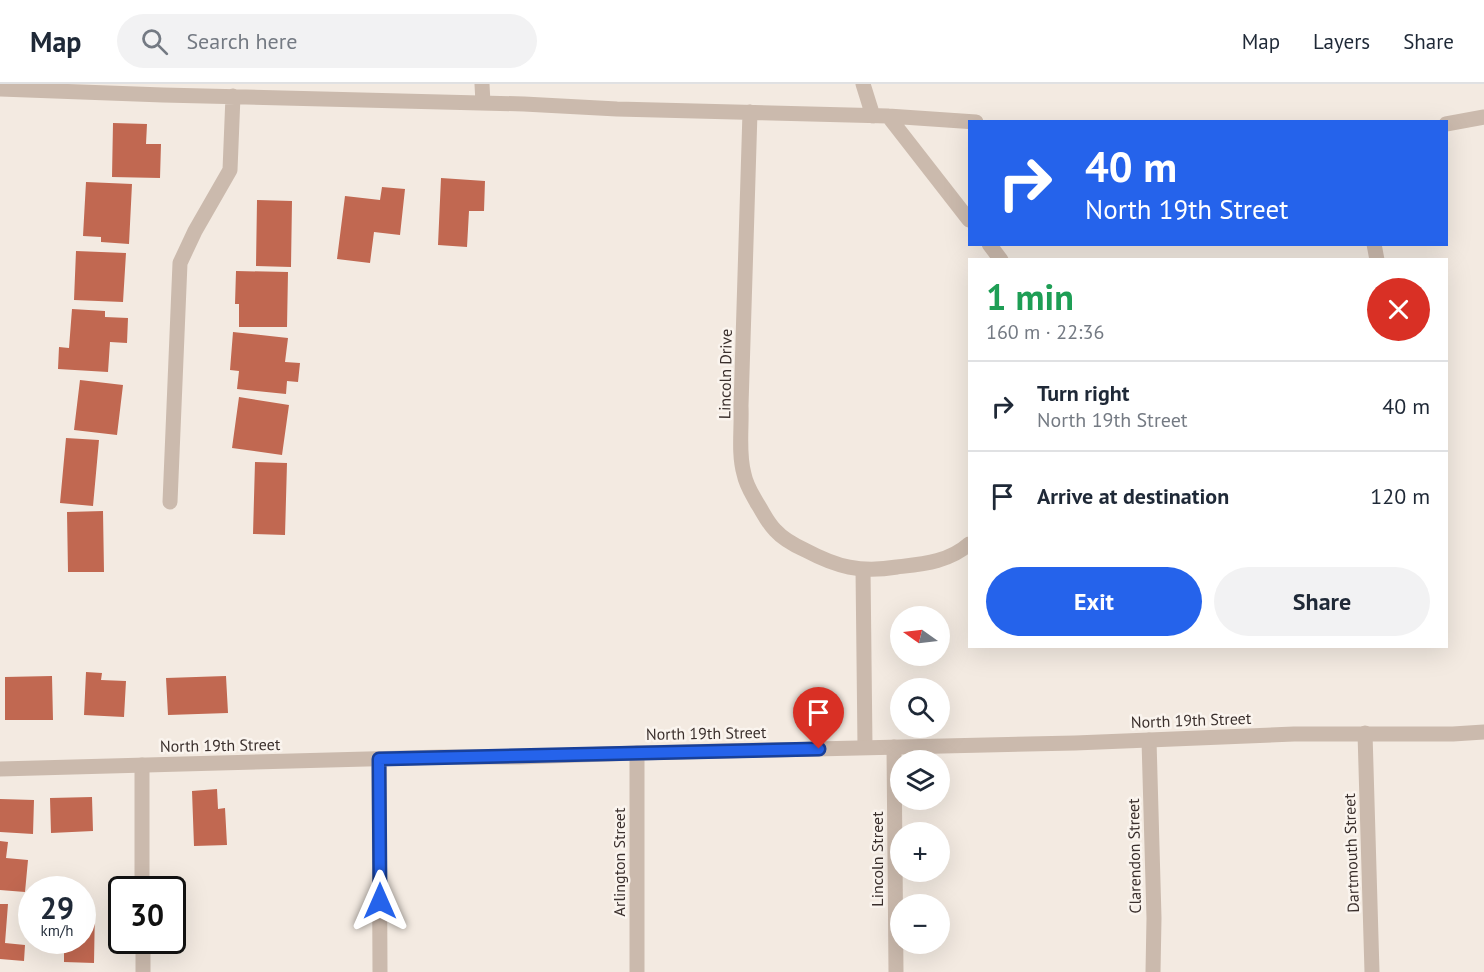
<!DOCTYPE html>
<meta charset="utf-8">
<style>
body{margin:0;font-family:"PT Sans",sans-serif;background:#f2f2f3;color:#1f2937;height:100vh;display:flex;flex-direction:column;font-size:22px;white-space:nowrap}
*{box-sizing:border-box;margin:0}
p{font-size:20px;color:#747a83}
.icon{flex:none;width:33px;height:33px;fill:none;stroke:currentColor;stroke-width:2;stroke-linecap:round;stroke-linejoin:round}
.map{position:relative;flex:1;overflow:hidden}
.drawer{position:absolute;left:968px;top:174px;width:480px;height:390px;display:flex;flex-direction:column;background:#fff;border-radius:0px;box-shadow:0 6px 24px #0002}
.drawer>*{flex:none}
.guide{position:absolute;left:968px;top:36px;width:480px;height:126px;border-radius:0px;box-shadow:0 6px 24px #0002;background:#2563eb;color:#fff;overflow:hidden}
.needle{width:39px;rotate:284deg}
.buttons{position:absolute;left:890px;top:522px;display:grid;gap:12px}
.buttons a{display:grid;place-items:center;width:60px;height:60px;border-radius:50%;background:#fff;box-shadow:0 6px 24px #0002;font-size:30px}
.speed{position:absolute;left:18px;top:792px;display:flex;gap:12px;font-size:30px;font-weight:700;text-align:center}
.speed>*{display:grid;place-content:center;width:78px;height:78px;border-radius:50%;background:#fff;box-shadow:0 6px 24px #0002;line-height:1}
.speed small{font-size:15px;font-weight:400}
.speed .limit{border:3px solid #111;border-radius:9px;background:#fff;color:#111}
.pin{position:absolute;display:grid;place-items:center;width:51px;height:51px;color:#fff;margin:-62px -26px;border-radius:50% 50% 50% 0;rotate:-45deg;box-shadow:0 0 6px #0007}
.pin .icon{rotate:45deg}
.me{position:absolute;width:66px;margin:-33px;rotate:0deg;stroke-linejoin:round;filter:drop-shadow(0 0 4px #0008)}
.turn{display:flex;align-items:center;gap:21px;height:126px;padding:0 18px;font-size:27px}
.turn .icon{width:78px;height:78px;stroke-width:2.5}
.turn b{display:block;font-size:42px;line-height:51px}
.round{display:grid;place-items:center;flex:none;width:63px;height:63px;border-radius:32px;background:#f2f2f3}
.summary{display:flex;align-items:center;justify-content:space-between;height:102px;padding:0 18px}
h1{font-size:36px;font-weight:700;line-height:45px;color:#1e9e55}
.cta{display:flex;gap:12px;margin-top:auto;padding:12px 18px}
.cta a{flex:1;height:69px;border-radius:36px;background:#2563eb;color:#fff;font-size:24px;font-weight:700;line-height:69px;text-align:center}
.cta a+a{background:#f2f2f3;color:#1f2937}
ul{padding:0;list-style:none}
li{display:flex;align-items:center;gap:18px;height:90px;padding:0 18px;border-top:2px solid #e0e1e3}
li div{flex:1}
li b{display:block;font-size:22px}
li em{font-style:normal}
header{display:flex;align-items:center;gap:36px;box-sizing:border-box;height:84px;padding:0 30px;background:#fff;border-bottom:2px solid #e0e1e3}
header strong{font-size:28px}
nav{display:flex;gap:33px;margin-inline-start:auto;font-size:21px}
.search{width:420px;height:54px;background:#f2f2f3;display:flex;align-items:center;gap:15px;box-sizing:border-box;padding:0 21px;border-radius:33px;color:#747a83;font-size:22px}
.map>svg:first-child{display:block}
.building{fill:#c16851}
.lines{fill:none;stroke-linecap:round;stroke-linejoin:round}
.minor{stroke:#cbbaad;stroke-width:15}
.tertiary{stroke:#cbbaad;stroke-width:15}
.route-casing{stroke:#184099;stroke-width:15}
.route{stroke:#2563eb;stroke-width:10}
.labels{text-anchor:middle;stroke-width:5;stroke-linejoin:round;paint-order:stroke}
.street-label{font-size:16px;fill:#3a2f2c;stroke:#faf4ee}
</style>
<header>
<strong>Map</strong>
<div class="search"><svg class="icon" aria-label="search" viewBox="0 0 24 24"><circle cx="10" cy="10" r="6"/><path d="M15 15l6 6"/></svg>Search here</div>
<nav><a>Map</a><a>Layers</a><a>Share</a></nav>
</header>
<div class="map">
<svg width="1484" height="888" viewBox="0 0 1484 888">
<rect width="100%" height="100%" fill="#f3eae1"/>
<path class="building" d="M113 39 147 40 146 60H161L160 94 112 93Z
M441 94 485 97 484 127H469L467 163 438 161Z
M86 98 132 100 129 160 101 158V153L83 152Z
M382 103 405 105 400 151 374 148 370 179 337 175 345 112 380 116Z
M257 116 292 117 291 183 256 182Z
M76 167 126 169 123 218 74 216Z
M236 187 288 188 287 243H239V220H235Z
M72 225 105 227V233L128 234 127 259 110 258 108 288 58 285 59 263 69 264Z
M233 248 288 254 285 278 300 279 298 298 287 297 286 310 237 305 239 287 230 286Z
M80 296 123 301 117 351 74 346Z
M239 313 289 321 282 371 232 364Z
M66 354 99 356 93 422 60 419Z
M255 378 287 379 285 451 253 450Z
M103 427 104 488H68L67 428Z
M86 588 102 589 101 596 126 597 124 633 84 631Z
M52 592 53 636H5V593Z
M226 592 228 629 168 631 166 594Z
M217 705 218 725 225 724 227 761 194 762 192 707Z
M92 713 93 747 51 749 50 714Z
M0 715 34 716 33 750 0 748Z
M0 757 8 758 6 774 28 776 25 808 0 806Z
M0 820H8L5 859 25 861 24 877 0 875Z
M82 822H95L94 879 64 878V856H82Z"/>
<g class="lines">
<path class="minor" d="M482 0 483 19
M863 0 873 32
M0 5 163 11 524 20 617 25 888 32 976 38
M750 28 741 322C742 344 738 369 744 390 746 401 752 410 757 419 763 428 767 438 775 446 783 455 794 461 805 466 837 483 860 489 897 483 922 480 949 478 969 460
M888 32 969 136
M1446 40 1484 33
M989 160 1001 176
M1374 160 1377 176
M170 418 180 179 195 147 230 86 233 12
M863 485 865 663
M1365 649 1372 888
M1149 656 1154 834 1153 888
M894 663 896 888
M379 675 380 888
M142 681V806
M143 856V888
M637 888V669"/>
<path class="tertiary" d="M0 685 442 673H519L637 669 1075 659 1294 650H1453L1484 648"/>
</g>
<g class="lines">
<defs>
<path id="route" d="M380 817 379 675 819 665"/>
</defs>
<use href="#route" class="route-casing"/>
<use href="#route" class="route"/>
</g>
<g class="labels">
<g class="street-label">
<text transform="translate(725 290) rotate(-89)" y="6">Lincoln Drive</text>
<text transform="translate(1191 636) rotate(-2)" y="6">North 19th Street</text>
<text transform="translate(706 649) rotate(-1)" y="6">North 19th Street</text>
<text transform="translate(220 661) rotate(-1)" y="6">North 19th Street</text>
<text transform="translate(1351 769) rotate(-92)" y="6">Dartmouth Street</text>
<text transform="translate(1134 772) rotate(-91)" y="6">Clarendon Street</text>
<text transform="translate(877 775) rotate(-90)" y="6">Lincoln Street</text>
<text transform="translate(619 778) rotate(-90)" y="6">Arlington Street</text>
</g>
</g>
</svg>
<div class="buttons">
<a><svg class="needle" viewBox="-14 -14 28 28"><path d="M0-13l5 13h-10z" fill="#e53935"/><path d="M0 13l5-13h-10z" fill="#747a83"/></svg></a>
<a><svg class="icon" aria-label="search" viewBox="0 0 24 24"><circle cx="10" cy="10" r="6"/><path d="M15 15l6 6"/></svg></a>
<a><svg class="icon" aria-label="layers" viewBox="0 0 24 24"><path d="M12 4l9 5-9 5-9-5zM3 14l9 5 9-5"/></svg></a>
<a>+</a>
<a>−</a>
</div>
<div class="speed"><div>29<small>km/h</small></div><div class="limit">30</div></div>
<div class="pin" style="left:819px;top:665px;background:#d93025"><svg class="icon" aria-label="arrive" viewBox="0 0 24 24"><path d="M6 21V4h12l-3 4 3 4H6"/></svg></div>
<svg class="me" style="left:380px;top:817px" viewBox="-20 -20 40 40"><path d="M0-17L14 15 0 8-14 15z" fill="#2563eb" stroke="#fff" stroke-width="4"/></svg>
<div class="guide">
<div class="turn"><svg class="icon" aria-label="right" viewBox="0 0 24 24"><path d="M7 20v-9h11M14 6l5 5-5 5"/></svg><div><b>40 m</b>North 19th Street</div></div>
</div>
<section class="drawer">
<div class="summary"><div><h1>1 min</h1><p>160 m · 22:36</p></div><a class="round" style="background:#d93025;color:#fff"><svg class="icon" aria-label="close" viewBox="0 0 24 24"><path d="M6 6l12 12M18 6L6 18"/></svg></a></div>
<ul>
<li><svg class="icon" aria-label="right" viewBox="0 0 24 24"><path d="M7 20v-9h11M14 6l5 5-5 5"/></svg><div><b>Turn right</b><p>North 19th Street</p></div><em>40 m</em></li>
<li><svg class="icon" aria-label="arrive" viewBox="0 0 24 24"><path d="M6 21V4h12l-3 4 3 4H6"/></svg><div><b>Arrive at destination</b></div><em>120 m</em></li>
</ul>
<div class="cta"><a>Exit</a><a>Share</a></div>
</section>
</div>
